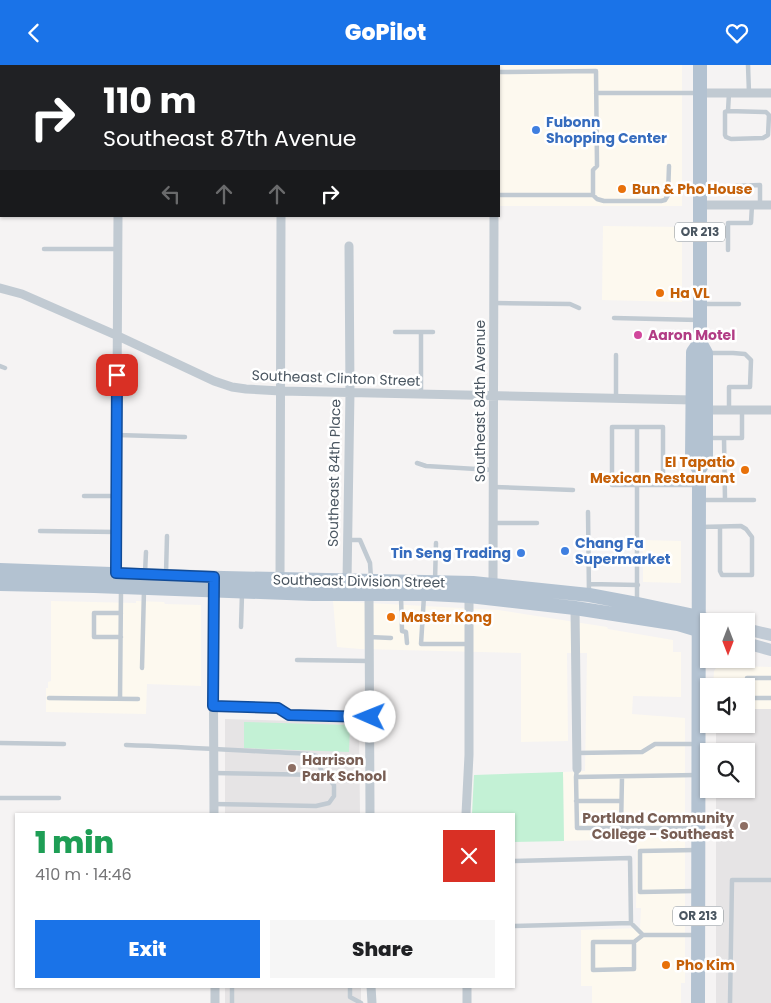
<!DOCTYPE html>
<meta charset="utf-8">
<style>
body{margin:0;font-family:Poppins,sans-serif;background:#f6f6f6;color:#202124;height:100vh;display:flex;flex-direction:column;font-size:19px;white-space:nowrap}
*{box-sizing:border-box;margin:0}
p{font-size:16px;color:#757577}
.icon{flex:none;width:28px;height:28px;fill:none;stroke:currentColor;stroke-width:2;stroke-linecap:round;stroke-linejoin:round}
.map{position:relative;flex:1;overflow:hidden}
.drawer{position:absolute;left:15px;top:748px;width:500px;height:175px;display:flex;flex-direction:column;background:#fff;border-radius:0px;box-shadow:0 1px 4px #0004}
.drawer>*{flex:none}
.banner{position:absolute;left:0px;top:0px;width:500px;height:152px;box-shadow:0 1px 4px #0004;background:#202124;color:#fff;overflow:hidden}
.needle{width:32px;rotate:180deg}
.fabs{position:absolute;left:700px;top:548px;display:grid;gap:10px}
.fabs a{display:grid;place-items:center;width:55px;height:55px;border-radius:0px;background:#fff;box-shadow:0 1px 4px #0004;font-size:25px}
.pin{position:absolute;display:grid;place-items:center;width:42px;height:42px;color:#fff;margin:-21px;border-radius:10px;box-shadow:0 2px 8px #0006}
.me{position:absolute;width:55px;margin:-28px;rotate:271deg;stroke-linejoin:round;filter:drop-shadow(0 0 4px #0008)}
.turn{display:flex;align-items:center;gap:18px;height:105px;padding:0 20px;font-size:22px}
.turn .icon{width:65px;height:65px;stroke-width:2.5}
.turn b{display:block;font-size:35px;line-height:42px}
.lanes{display:flex;align-items:center;height:48px;padding:0 20px;background:#0003;justify-content:center;gap:25px;direction:ltr}
.lanes .off{opacity:.35}
.round{display:grid;place-items:center;flex:none;width:52px;height:52px;border-radius:0px;background:#f6f6f6}
.summary{display:flex;align-items:center;justify-content:space-between;height:85px;padding:0 20px}
h1{font-size:30px;font-weight:800;line-height:38px;color:#1e9e55}
.button{display:flex;gap:10px;margin-top:auto;padding:10px 20px}
.button a{flex:1;height:58px;border-radius:0px;background:#1a73e8;color:#fff;font-size:20px;font-weight:800;line-height:58px;text-align:center}
.button a+a{background:#f6f6f6;color:#202124}
header{display:flex;justify-content:space-between;align-items:center;height:65px;padding:0 20px;background:#1a73e8;color:#fff;font-size:22px;font-weight:800}
.map>svg:first-child{display:block}
.commercial{fill:#fdf9ef}
.education{fill:#e6e4e5}
.green{fill:#c3f1d5}
.lines{fill:none;stroke-linecap:round;stroke-linejoin:round}
.lane{stroke:#c1cad2;stroke-width:4.5}
.street{stroke:#c1cad2;stroke-width:9}
.secondary{stroke:#c1cbd6;stroke-width:12}
.primary{stroke:#b3c2d1;stroke-width:14}
.route-casing{stroke:#114b97;stroke-width:12}
.route{stroke:#1a73e8;stroke-width:9}
.shop-dot{fill:#3f7fe0;stroke:#fff;stroke-width:2}
.food-dot{fill:#e8710a;stroke:#fff;stroke-width:2}
.hotel-dot{fill:#d1479c;stroke:#fff;stroke-width:2}
.education-dot{fill:#8d6e63;stroke:#fff;stroke-width:2}
.labels{text-anchor:middle;stroke-width:5;stroke-linejoin:round;paint-order:stroke}
.shield{fill:#fff;stroke:#808990;stroke-width:1}
.shield-label{font-size:12px;font-weight:bold;fill:#4a5661}
.shop-label{font-size:14px;font-weight:bold;fill:#366cbe;stroke:#fff;text-anchor:start}
.food-label{font-size:14px;font-weight:bold;fill:#c56008;stroke:#fff;text-anchor:start}
.hotel-label{font-size:14px;font-weight:bold;fill:#b23c85;stroke:#fff;text-anchor:start}
.street-label{font-size:14px;fill:#4a5661;stroke:#fff}
.education-label{font-size:14px;font-weight:bold;fill:#785e54;stroke:#fff;text-anchor:start}
</style>
<header><svg class="icon" aria-label="back" viewBox="0 0 24 24"><path d="M15 5l-7 7 7 7"/></svg>GoPilot<svg class="icon" aria-label="heart" viewBox="0 0 24 24"><path d="M12 20l-8-8c-3-5 5-10 8-4 3-6 11-1 8 4z"/></svg></header>
<div class="map">
<svg width="771" height="938" viewBox="0 0 771 938">
<rect width="100%" height="100%" fill="#f5f3f3"/>
<path class="commercial" d="M305 0H682V141H499V1H305Z
M603 161 682 162V237L602 235Z
M643 475 681 476V518L643 517Z
M51 536 136 538V536L164 537 165 539 201 540V621L147 619 146 649 46 647V623H48V617L51 616Z
M333 536 498 545 607 562 608 564 673 575V587H681V632L633 631 632 649 685 653V918H681V938H592V921H581V865L640 863 641 843H636L637 774 564 776 563 707 585 706 587 588H567L568 676 521 677V588L360 584 337 582Z
M721 601 771 602V644H746V621H713L714 606 716 603Z"/>
<path class="education" d="M746 644H771V938H716V724H746V686H716V659H746Z
M225 654 359 658 360 749H225Z
M225 921H361V938H225Z"/>
<path class="green" d="M244 657 350 660 349 687 244 683Z
M563 707 564 776 514 777V749H472L474 710Z"/>
<g class="lines">
<path class="lane" d="M748 0 749 28
M499 7 596 6 597 101 593 105V130
M596 28H699
M728 46 766 47 769 50 768 70 763 73 731 74 726 72 725 70V47L728 46 729 28
M733 121 760 120V140
M499 130H593L597 134 604 136H661L665 135 668 130 669 101
M44 184H118
M728 185V158H751L752 140
M494 238 570 239 579 243
M701 239H739
M614 253 698 255
M395 267H421V329
M421 267H433
M707 288H733L745 289 751 295 750 322H729V345
M0 301 5 303
M616 333V290
M637 362V538
M117 370 185 372
M707 373H742V345
M724 373 725 435
M417 398 426 401 493 405
M663 420V362H612V420H696
M494 422 573 425
M84 431H116
M700 435H754
M588 447 589 529
M493 458H537
M700 462 741 461 746 464 752 472V510H722L720 506V462
M40 466 116 467
M347 475H360L370 498 371 514
M145 508 146 487
M166 509 167 471
M435 516 436 478
M589 519 638 520
M401 531 402 566 406 567 407 578
M424 531 421 579H469
M241 562 242 529
M121 572H94V548H121
M369 572 391 573
M297 595 369 596
M142 603 144 525
M747 613H771
M49 633 138 634
M700 633H709
M746 633H771
M120 634 121 525
M213 641 278 643 289 650 370 652
M0 678 64 679
M126 680C187 682 248 686 309 689L316 691 323 710
M576 688 642 687 655 679H698
M577 704 576 712 697 710
M213 708 323 710 328 713 334 720V731L329 738 316 741 213 739
M576 712 577 763H696
M0 733H59
M576 736H621
M621 763 622 712
M514 796 630 793 631 858 643 870
M696 826 640 827V786L697 785
M514 861 631 858
M593 877H634V904L593 905Z
M634 877 643 870H696
M350 921V932L361 938
M232 938V921
M730 938 732 815H771"/>
<path class="street" d="M119 1V0
M296 1V0
M700 28H771
M700 140H771
M0 223 22 229 118 271 214 316 232 322 246 324 281 326 693 335
M706 345H771
M116 509 118 151
M280 514 281 151
M347 516 350 327 349 181
M493 520 494 151
M213 522 214 749
M369 530 370 749
M575 543 577 704
M466 749 469 690V531
M215 921V938
M371 921 372 938
M467 921V938"/>
<path class="secondary" d="M699 552 715 556
M746 564 771 570
M698 565 709 568
M746 578 771 585"/>
<path class="primary" d="M699 405 692 393 693 287 700 277
M0 505 223 513 473 518 589 530 637 539 699 552
M0 519 94 521 313 529H429L469 531 575 543 678 559 698 565
M698 938 699 420V405L706 394V288L700 277V0"/>
</g>
<g class="lines">
<defs>
<path id="route" d="M117 310 116 508 214 512 213 641 278 643 289 650 370 652"/>
</defs>
<use href="#route" class="route-casing"/>
<use href="#route" class="route"/>
</g>
<g class="shop-dot">
<circle cx="536" cy="65" r="5"/>
<circle cx="565" cy="486" r="5"/>
<circle cx="521" cy="488" r="5"/>
</g>
<g class="food-dot">
<circle cx="622" cy="124" r="5"/>
<circle cx="660" cy="228" r="5"/>
<circle cx="745" cy="405" r="5"/>
<circle cx="391" cy="552" r="5"/>
<circle cx="666" cy="900" r="5"/>
</g>
<circle class="hotel-dot" cx="638" cy="270" r="5"/>
<g class="education-dot">
<circle cx="292" cy="703" r="5"/>
<circle cx="744" cy="761" r="5"/>
</g>
<g class="labels">
<g class="shield">
<rect x="675" y="157.5" width="50" height="19" rx="4"/>
<rect x="673" y="841.5" width="50" height="19" rx="4"/>
</g>
<g class="shield-label">
<text x="700" y="171">OR 213</text>
<text x="698" y="855">OR 213</text>
</g>
<g class="shop-label">
<text x="546" y="62">Fubonn<tspan x="546" dy="16">Shopping Center</tspan></text>
<text x="575" y="483">Chang Fa<tspan x="575" dy="16">Supermarket</tspan></text>
<text x="511" y="493" text-anchor="end">Tin Seng Trading</text>
</g>
<g class="food-label">
<text x="632" y="129">Bun &amp; Pho House</text>
<text x="670" y="233">Ha VL</text>
<text x="735" y="402" text-anchor="end">El Tapatio<tspan x="735" dy="16">Mexican Restaurant</tspan></text>
<text x="401" y="557">Master Kong</text>
<text x="676" y="905">Pho Kim</text>
</g>
<g class="hotel-label">
<text x="648" y="275">Aaron Motel</text>
</g>
<g class="street-label">
<text transform="translate(336 313) rotate(2)" y="5">Southeast Clinton Street</text>
<text transform="translate(480 336) rotate(-90)" y="5">Southeast 84th Avenue</text>
<text transform="translate(334 408) rotate(-89)" y="5">Southeast 84th Place</text>
<text transform="translate(359 516) rotate(1)" y="5">Southeast Division Street</text>
</g>
<g class="education-label">
<text x="302" y="700">Harrison<tspan x="302" dy="16">Park School</tspan></text>
<text x="734" y="758" text-anchor="end">Portland Community<tspan x="734" dy="16">College - Southeast</tspan></text>
</g>
</g>
</svg>
<div class="fabs">
<a><svg class="needle" viewBox="-14 -14 28 28"><path d="M0-13l5 13h-10z" fill="#e53935"/><path d="M0 13l5-13h-10z" fill="#757577"/></svg></a>
<a><svg class="icon" aria-label="sound" viewBox="0 0 24 24"><path d="M4 9h4l5-4v14l-5-4H4zM17 9q2 3 0 6"/></svg></a>
<a><svg class="icon" aria-label="search" viewBox="0 0 24 24"><circle cx="10" cy="10" r="6"/><path d="M15 15l6 6"/></svg></a>
</div>
<div class="pin" style="left:117px;top:310px;background:#d93025"><svg class="icon" aria-label="arrive" viewBox="0 0 24 24"><path d="M6 21V4h12l-3 4 3 4H6"/></svg></div>
<svg class="me" style="left:370px;top:652px" viewBox="-20 -20 40 40"><circle r="19" fill="#fff"/><path d="M0-13L10 11 0 6-10 11z" fill="#1a73e8"/></svg>
<div class="banner">
<div class="turn"><svg class="icon" aria-label="right" viewBox="0 0 24 24"><path d="M7 20v-9h11M14 6l5 5-5 5"/></svg><div><b>110 m</b>Southeast 87th Avenue</div></div>
<div class="lanes"><svg class="icon off" aria-label="left" viewBox="0 0 24 24"><path d="M17 20v-9H6M10 6l-5 5 5 5"/></svg><svg class="icon off" aria-label="ahead" viewBox="0 0 24 24"><path d="M12 20V5M6 11l6-6 6 6"/></svg><svg class="icon off" aria-label="ahead" viewBox="0 0 24 24"><path d="M12 20V5M6 11l6-6 6 6"/></svg><svg class="icon" aria-label="right" viewBox="0 0 24 24"><path d="M7 20v-9h11M14 6l5 5-5 5"/></svg></div>
</div>
<section class="drawer">
<div class="summary"><div><h1>1 min</h1><p>410 m · 14:46</p></div><a class="round" style="background:#d93025;color:#fff"><svg class="icon" aria-label="close" viewBox="0 0 24 24"><path d="M6 6l12 12M18 6L6 18"/></svg></a></div>
<div class="button"><a>Exit</a><a>Share</a></div>
</section>
</div>
